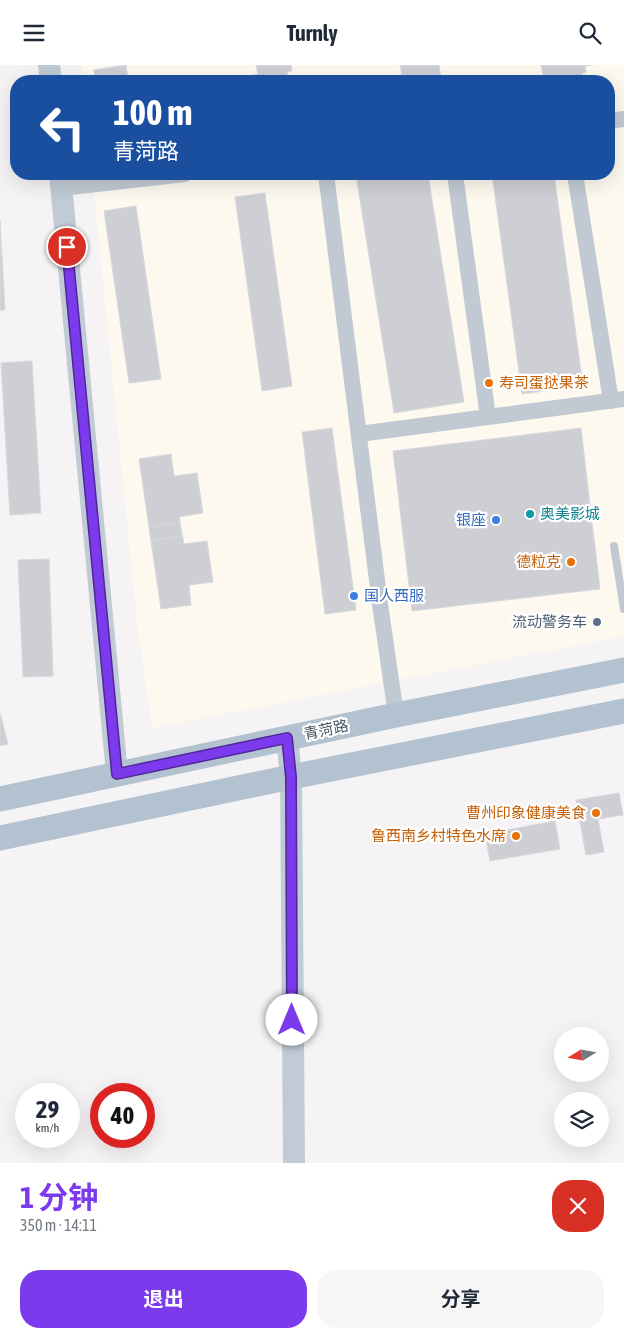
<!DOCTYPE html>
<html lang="zh">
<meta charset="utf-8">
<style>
body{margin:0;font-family:"Asap Condensed","Noto Sans SC",sans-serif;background:#f6f6f7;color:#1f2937;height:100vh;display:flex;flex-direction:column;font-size:19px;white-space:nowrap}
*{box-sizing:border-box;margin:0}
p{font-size:16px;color:#747a83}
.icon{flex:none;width:28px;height:28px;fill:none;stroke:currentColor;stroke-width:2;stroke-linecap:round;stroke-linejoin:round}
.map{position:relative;height:1098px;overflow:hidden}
.side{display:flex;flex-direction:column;background:#fff;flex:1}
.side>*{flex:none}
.top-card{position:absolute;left:10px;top:10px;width:605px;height:105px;border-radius:20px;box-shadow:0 5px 20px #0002;background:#1a4fa0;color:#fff;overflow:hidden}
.needle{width:32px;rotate:259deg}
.controls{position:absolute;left:554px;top:962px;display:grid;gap:10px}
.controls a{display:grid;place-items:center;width:55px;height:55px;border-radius:50%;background:#fff;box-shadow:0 5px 20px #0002;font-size:25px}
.speed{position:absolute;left:15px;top:1018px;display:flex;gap:10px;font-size:25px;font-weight:700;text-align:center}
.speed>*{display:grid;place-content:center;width:65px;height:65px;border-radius:50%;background:#fff;box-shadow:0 5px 20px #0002;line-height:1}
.speed small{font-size:12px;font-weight:400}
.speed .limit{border:8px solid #d22;background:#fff;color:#111}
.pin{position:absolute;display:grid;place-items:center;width:42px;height:42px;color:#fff;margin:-21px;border:2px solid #fff;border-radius:50%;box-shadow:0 1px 5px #0007}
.me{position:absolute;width:55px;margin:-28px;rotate:0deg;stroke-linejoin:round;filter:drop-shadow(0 0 4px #0008)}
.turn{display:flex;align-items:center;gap:18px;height:105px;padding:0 20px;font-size:22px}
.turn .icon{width:65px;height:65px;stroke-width:2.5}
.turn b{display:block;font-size:35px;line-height:42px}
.round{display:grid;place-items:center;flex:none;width:52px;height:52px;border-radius:20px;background:#f6f6f7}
.headline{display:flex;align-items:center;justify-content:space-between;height:85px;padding:0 20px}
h1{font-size:30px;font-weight:700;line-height:38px;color:#7c3aed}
.button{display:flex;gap:10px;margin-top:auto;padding:10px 20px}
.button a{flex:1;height:58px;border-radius:20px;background:#7c3aed;color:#fff;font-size:20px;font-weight:700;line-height:58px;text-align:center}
.button a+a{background:#f6f6f7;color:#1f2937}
header{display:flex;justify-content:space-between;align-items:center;height:65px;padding:0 20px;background:#fff;font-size:22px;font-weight:700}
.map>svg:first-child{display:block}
.commercial{fill:#fdf9ef}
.building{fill:#cdcfd5;stroke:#d7d9de}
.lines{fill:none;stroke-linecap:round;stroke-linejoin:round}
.lane{stroke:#c1cad2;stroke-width:8}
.street{stroke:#c1cad2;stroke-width:16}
.secondary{stroke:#c1cbd6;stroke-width:22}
.primary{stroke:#b3c2d1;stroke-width:25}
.route-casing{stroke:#51269a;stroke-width:12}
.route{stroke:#7c3aed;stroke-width:9}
.food-dot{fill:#e8710a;stroke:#fff;stroke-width:2}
.culture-dot{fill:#0f9aa8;stroke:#fff;stroke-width:2}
.shop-dot{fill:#3f7fe0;stroke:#fff;stroke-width:2}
.service-dot{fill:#5c6f8a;stroke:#fff;stroke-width:2}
.labels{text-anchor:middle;stroke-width:4.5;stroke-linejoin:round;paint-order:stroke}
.food-label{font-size:15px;fill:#c56008;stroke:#fff;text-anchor:end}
.culture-label{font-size:15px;fill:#0d838f;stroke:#fff;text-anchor:start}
.shop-label{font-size:15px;fill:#366cbe;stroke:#fff;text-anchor:end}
.service-label{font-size:15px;fill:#4e5e75;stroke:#fff;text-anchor:end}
.street-label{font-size:15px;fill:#4a5661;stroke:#fff}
</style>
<header><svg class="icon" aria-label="menu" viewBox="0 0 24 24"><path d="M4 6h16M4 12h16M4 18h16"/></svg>Turnly<svg class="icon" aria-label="search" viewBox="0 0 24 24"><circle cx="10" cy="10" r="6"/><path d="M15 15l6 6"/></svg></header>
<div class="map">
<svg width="624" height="1098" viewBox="0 0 624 1098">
<rect width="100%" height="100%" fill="#f5f3f3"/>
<path class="commercial" d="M81 0H624V571L152 663 138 567 92 109H609V16H83Z"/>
<path class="building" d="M126 0 128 16H95L94 5Z
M256 0H291L292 6 287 7 289 16H254L253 10 258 9Z
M400 0H439L441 15 407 16 405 9 402 10Z
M541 0H591L585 1 586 7 582 8 584 16H549L548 13 544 14Z
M362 109H428L464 337 394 348 356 110Z
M492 109H554L583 321 522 329Z
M265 128 292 321 262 326 235 132Z
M136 141 161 314 129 318 104 146Z
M0 155 5 245H0Z
M32 296 41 448 10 450 1 298Z
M332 363 356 545 325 549 302 367Z
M581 363 600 524 412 546 393 386Z
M171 389 174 411 197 408 203 448 179 452 182 471 151 476 139 394Z
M180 457 184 479 207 476 213 517 189 520 191 540 161 544 149 462Z
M49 494 53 611 23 612 18 495Z
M0 648 8 679 0 681Z
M619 728 623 750 598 754 604 787 586 790 576 735Z
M555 756 560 784 490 796 485 769Z"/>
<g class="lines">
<path class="lane" d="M614 481 624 544"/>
<path class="street" d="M609 56 624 54
M326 109 380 539 396 650
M455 109 488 352
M575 109 611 336
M62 123 185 109
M359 369 624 334"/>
<path class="secondary" d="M49 0 51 16
M60 109 117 709
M287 673 291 712 294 1098"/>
<path class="primary" d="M0 734 396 650 624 605
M0 773 291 712 624 646"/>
</g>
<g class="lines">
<defs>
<path id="route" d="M67 182 117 709 287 673 291 712 292 955"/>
</defs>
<use href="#route" class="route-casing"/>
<use href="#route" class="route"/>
</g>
<g class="food-dot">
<circle cx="489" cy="318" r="5"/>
<circle cx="571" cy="497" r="5"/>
<circle cx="596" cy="748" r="5"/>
<circle cx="516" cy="771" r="5"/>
</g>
<circle class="culture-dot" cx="530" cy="449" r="5"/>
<g class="shop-dot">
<circle cx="496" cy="455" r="5"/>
<circle cx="354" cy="531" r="5"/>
</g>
<circle class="service-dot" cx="597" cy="557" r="5"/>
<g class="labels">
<g class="food-label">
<text x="499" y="323" text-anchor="start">寿司蛋挞果茶</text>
<text x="561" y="502">德粒克</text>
<text x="586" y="753">曹州印象健康美食</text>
<text x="506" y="776">鲁西南乡村特色水席</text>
</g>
<g class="culture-label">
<text x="540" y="454">奥美影城</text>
</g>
<g class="shop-label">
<text x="486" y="460">银座</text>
<text x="364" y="536" text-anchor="start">国人西服</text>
</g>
<g class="service-label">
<text x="587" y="562">流动警务车</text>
</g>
<g class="street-label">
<text transform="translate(326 665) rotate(-12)" y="5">青菏路</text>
</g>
</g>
</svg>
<div class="controls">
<a><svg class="needle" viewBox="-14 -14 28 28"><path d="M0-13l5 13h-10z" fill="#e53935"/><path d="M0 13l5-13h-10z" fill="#747a83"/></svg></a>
<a><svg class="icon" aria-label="layers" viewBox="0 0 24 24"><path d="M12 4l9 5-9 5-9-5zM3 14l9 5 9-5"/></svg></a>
</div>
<div class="speed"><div>29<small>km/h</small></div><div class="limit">40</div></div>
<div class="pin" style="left:67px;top:182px;background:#d93025"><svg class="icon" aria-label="arrive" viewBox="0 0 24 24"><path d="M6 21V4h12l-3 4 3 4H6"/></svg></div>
<svg class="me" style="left:292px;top:955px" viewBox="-20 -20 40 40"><circle r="19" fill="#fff"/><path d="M0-13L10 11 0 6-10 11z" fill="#7c3aed"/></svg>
<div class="top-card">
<div class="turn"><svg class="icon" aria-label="left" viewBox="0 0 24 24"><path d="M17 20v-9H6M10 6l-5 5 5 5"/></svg><div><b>100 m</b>青菏路</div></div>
</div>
</div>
<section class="side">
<div class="headline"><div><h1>1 分钟</h1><p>350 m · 14:11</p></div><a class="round" style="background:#d93025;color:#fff"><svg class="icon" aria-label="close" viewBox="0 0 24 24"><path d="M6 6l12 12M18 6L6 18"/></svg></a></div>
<div class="button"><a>退出</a><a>分享</a></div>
</section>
